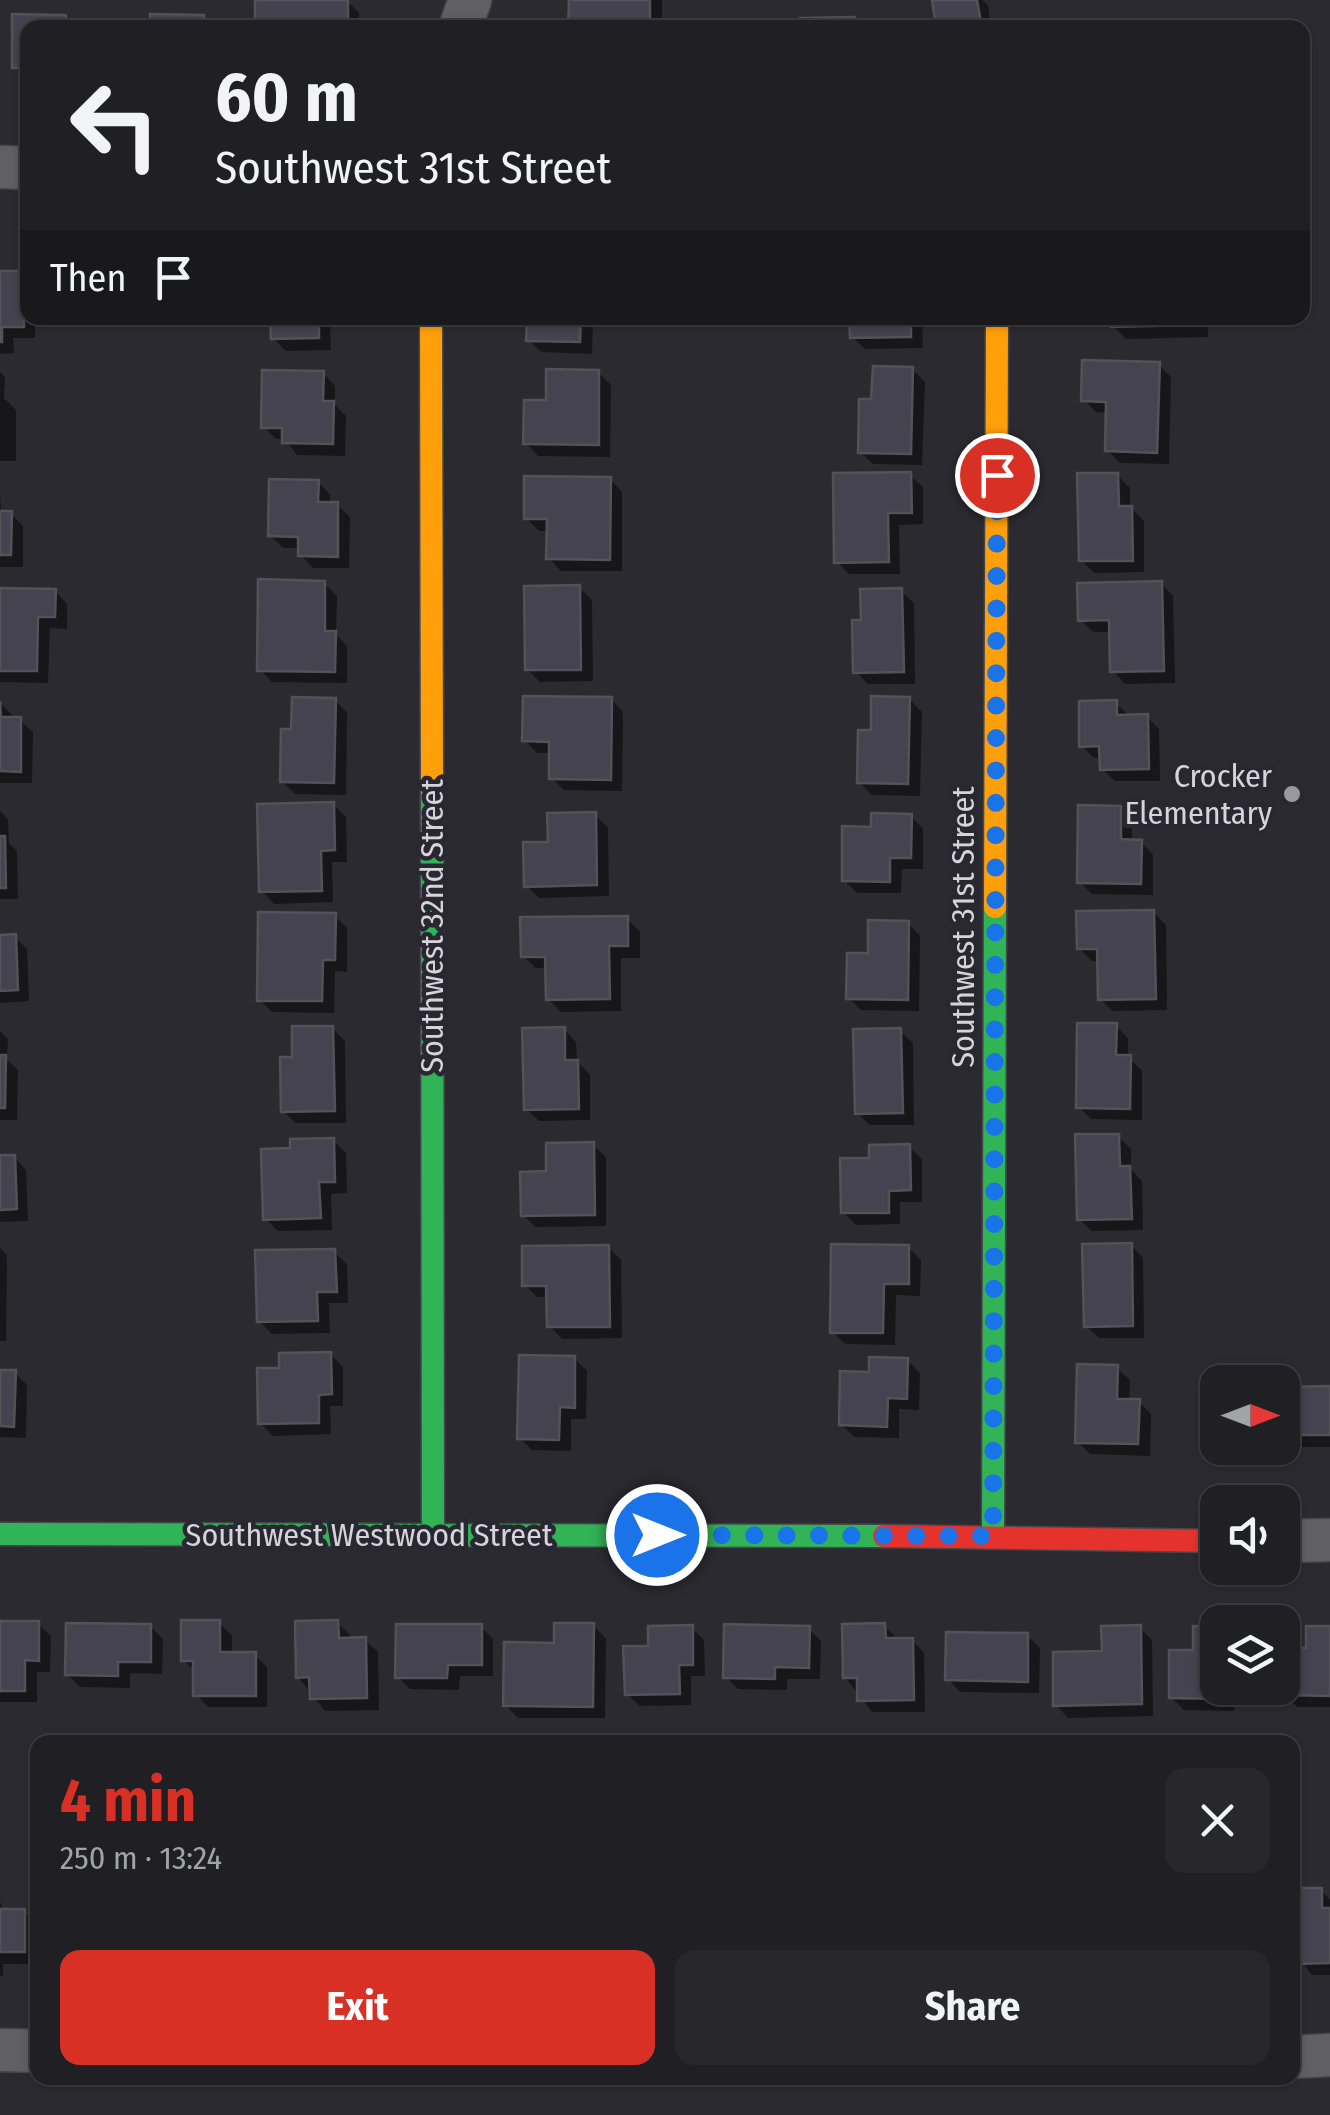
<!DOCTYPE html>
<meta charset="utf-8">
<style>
body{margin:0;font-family:"Fira Sans Condensed",sans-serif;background:#28282c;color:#f1f3f6;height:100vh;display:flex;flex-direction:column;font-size:38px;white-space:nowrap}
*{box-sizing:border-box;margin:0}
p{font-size:32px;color:#a2a3a6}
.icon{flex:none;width:55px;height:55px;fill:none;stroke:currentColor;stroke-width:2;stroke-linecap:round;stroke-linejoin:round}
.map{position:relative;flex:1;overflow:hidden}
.sheet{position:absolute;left:30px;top:1735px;width:1270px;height:350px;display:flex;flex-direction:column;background:#202024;border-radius:20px;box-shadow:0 2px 8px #0004,0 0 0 2px #3d3e41}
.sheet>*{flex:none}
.banner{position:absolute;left:20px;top:20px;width:1290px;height:305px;border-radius:20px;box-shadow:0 2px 8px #0004,0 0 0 2px #3d3e41;background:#202024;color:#f1f3f6;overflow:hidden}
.needle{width:65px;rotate:90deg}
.fabs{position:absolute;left:1200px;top:1365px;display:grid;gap:20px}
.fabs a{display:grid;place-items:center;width:100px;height:100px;border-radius:20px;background:#202024;box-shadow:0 2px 8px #0004,0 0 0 2px #3d3e41;font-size:50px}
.pin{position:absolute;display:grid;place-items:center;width:85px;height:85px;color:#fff;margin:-42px;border:5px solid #fff;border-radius:50%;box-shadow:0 2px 10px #0007}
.me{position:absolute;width:110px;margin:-55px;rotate:90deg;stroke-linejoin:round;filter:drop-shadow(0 0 8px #0008)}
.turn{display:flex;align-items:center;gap:35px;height:210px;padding:0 30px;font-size:45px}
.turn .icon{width:130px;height:130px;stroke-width:2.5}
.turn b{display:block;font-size:70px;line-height:85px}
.then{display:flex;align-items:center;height:95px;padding:0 30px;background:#0003;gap:20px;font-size:38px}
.round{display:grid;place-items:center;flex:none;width:105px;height:105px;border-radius:20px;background:#28282c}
.head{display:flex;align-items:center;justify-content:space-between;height:170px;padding:0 30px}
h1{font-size:60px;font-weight:700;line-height:75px;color:#d93025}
.button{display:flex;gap:20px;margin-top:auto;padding:20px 30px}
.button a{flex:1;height:115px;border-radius:20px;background:#d93025;color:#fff;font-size:40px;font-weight:700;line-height:115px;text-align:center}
.button a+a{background:#28282c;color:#f1f3f6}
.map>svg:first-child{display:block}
.shadow{fill:#0007}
.building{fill:#44434f;stroke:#525257;stroke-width:2.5}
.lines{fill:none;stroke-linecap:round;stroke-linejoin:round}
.street-casing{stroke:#46464b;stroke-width:45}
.fast-casing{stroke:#46464b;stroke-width:25}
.slow-casing{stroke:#46464b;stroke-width:25}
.jam-casing{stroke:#46464b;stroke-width:25}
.street{stroke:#606063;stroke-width:42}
.fast{stroke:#30b455;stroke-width:22}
.slow{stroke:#ff9f0a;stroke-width:22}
.jam{stroke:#e5322d;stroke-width:22}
.route{stroke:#1a73e8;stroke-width:18;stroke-dasharray:0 32.4}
.poi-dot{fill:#9a989f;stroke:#292832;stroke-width:4}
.labels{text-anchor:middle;stroke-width:9;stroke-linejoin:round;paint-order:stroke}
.poi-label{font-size:32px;fill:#d5d4db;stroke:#292832;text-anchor:end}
.street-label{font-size:32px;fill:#d5d4db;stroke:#292832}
</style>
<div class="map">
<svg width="1330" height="2115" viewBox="0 0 1330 2115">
<rect width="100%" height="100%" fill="#2b2a30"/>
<path class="shadow" d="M258 0 347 1 359 13V28H258Z
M571 0H662V28H571Z
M935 0H982L988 5 991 28H905L937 22Z
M15 17H65L75 28H28V79L14 66Z
M22 273 28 279V318H35V338H13L14 353 0 354V274Z
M273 318H352V325L330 326 331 350 286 351 273 338Z
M529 318H593L592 354 541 352 529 340Z
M852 318H922L923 348 865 349 852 337Z
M1113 318H1208V337L1126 339 1113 326Z
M1159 365 1171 377 1169 464 1120 463 1107 450 1108 413 1096 412 1084 400Z
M912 369 925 382 922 465 873 464 860 452 874 402Z
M0 372 5 377 4 398 16 410V461H0Z
M598 372 611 385 610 457 538 456 526 443 549 403Z
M323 373 335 386V405L346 416 345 456 297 455 285 439H276L264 427Z
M910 475 923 487V524L899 525 900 574H849L837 562Z
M1117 475 1130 488V507L1144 521V572L1094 573 1081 560Z
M610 479 622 492V571H561L549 558V531H539L526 518Z
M318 482 330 495V505H337L350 517 349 568H313L301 555V548H283L270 535Z
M0 491 1 513 11 514 23 526V567H0Z
M324 583 337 596 336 635 347 646V683L272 682 260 670Z
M1161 583 1173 596 1175 683 1125 684 1113 671 1112 632H1093L1081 620Z
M579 588 592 600 593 681 540 682 527 669Z
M0 590 55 591 67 604V629L50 628 48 683 0 682Z
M901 591 914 603 915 684H868L856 672Z
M611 699 623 712 622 791 564 790 552 778V753H537L525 740Z
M909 699 922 712 920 796 872 795 859 782Z
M335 700 347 713 346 795 295 794 282 781Z
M0 703 13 716 12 720H20L33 732 32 783H0Z
M1116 703 1128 715 1147 717 1159 729 1160 781H1115L1102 769V758H1094L1082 746Z
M333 804 346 817 347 862H332L333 902 274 904 262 891Z
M1119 808 1132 821V842H1141L1153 855V895L1092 894 1080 882Z
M0 811 8 819 9 843 17 851 18 899H0Z
M595 815 608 827 609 896 539 898 527 886 550 844Z
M911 816 923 829V869H902L901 893H857L844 880 874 829Z
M1153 912 1166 925 1167 1010 1113 1011 1100 999V961H1092L1079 948Z
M335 916 347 928V972L335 971 334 1013 272 1012 260 1000Z
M627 919 640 931V958H621V1011L561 1012 548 999V968H536L523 956Z
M908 923 920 936 919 1011 861 1010 849 998 870 956Z
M0 937H15L27 949 29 1001 0 1003Z
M1116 1026 1128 1038V1058L1142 1070V1120L1091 1119 1079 1107Z
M332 1028 345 1041 346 1123H296L283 1111Z
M564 1029 576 1042 577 1061 590 1075V1120L539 1121 526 1109Z
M0 1031 8 1039 7 1060 18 1070 17 1120H0Z
M900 1031 913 1043 914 1125H870L857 1113Z
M1118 1136 1131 1149V1170L1142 1181 1143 1230 1092 1231 1079 1219Z
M333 1140 346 1153 347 1193 331 1194 332 1230 278 1231 265 1218 293 1151Z
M593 1145 606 1157V1226L536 1227 523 1215 548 1174Z
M909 1147 922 1159V1202H900V1224L856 1225 843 1212 872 1160Z
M14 1157 26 1170 28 1221 0 1222V1158Z
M1131 1245 1143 1258 1144 1338H1099L1086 1326Z
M608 1247 621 1260 622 1338 562 1339 550 1326 549 1297H537L525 1285Z
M908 1247 921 1260 920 1296 896 1295 895 1345 845 1344 833 1332Z
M0 1248 7 1255 6 1341H0Z
M334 1252 347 1264 348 1303H329L330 1333 272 1334 259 1321Z
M330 1354 343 1367V1406H330L331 1434 273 1436 260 1423 281 1370Z
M574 1358 587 1371 586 1419H571V1451L532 1450 520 1438Z
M907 1360 920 1373 919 1410 899 1409V1438L854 1437 841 1424 871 1374Z
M1117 1368 1130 1380 1129 1402H1139L1151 1414 1150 1456 1090 1454 1078 1442Z
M0 1372 15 1373 27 1385 26 1438 0 1437Z
M1330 1389V1447H1298L1285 1434Z
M337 1622 350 1635V1640H365L378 1652 379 1710 325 1711 298 1677Z
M219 1623 232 1635V1655H255L267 1667V1707H208L196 1694V1672L183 1660Z
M38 1624 51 1636 50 1672H37V1702H0V1645Z
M150 1626 163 1639 162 1674 130 1673V1688L80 1687 67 1674Z
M593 1626 606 1638 605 1718H518L506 1705Z
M884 1626 897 1638 912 1640 924 1653 925 1712H872L845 1677Z
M481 1627 493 1639V1676H460L459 1690 410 1689 398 1677Z
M692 1628 704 1640 705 1676H691V1705L640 1706 627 1694Z
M1140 1628 1152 1640 1153 1716 1068 1718 1056 1705 1105 1654Z
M809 1629 821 1641 820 1679H787V1690L738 1689 726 1677Z
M1330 1629V1707H1297L1284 1694 1309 1651Z
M1027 1636 1040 1648 1039 1693 960 1692 948 1679Z
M1195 1653 1218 1688H1235L1234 1711 1184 1710 1171 1697Z
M1321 1890 1330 1900V1975H1312L1300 1960H1292V1891Z
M0 1901 3 1911H24L37 1924 36 1964H3V1976H0Z"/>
<path class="building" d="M255 0H348V28H255Z
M569 0H650V28H568Z
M932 0H977L982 28H902V25L935 20Z
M12 14 66 15V28H28V68H12Z
M150 14 204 15V28H150Z
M855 17V28H800V18Z
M0 271H23L24 327H2V342H0Z
M270 318H319V338L271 339Z
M527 318H581L580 342 526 341Z
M849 318H911V337L850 338Z
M1110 318H1197V325L1111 327Z
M1082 360 1160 362 1157 453 1105 451 1106 402 1081 401Z
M873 366 913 367 911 454 858 453 859 399H871Z
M546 369 599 370V445L523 444 524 400H546Z
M262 370 324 371 323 401H334L333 444 282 443V428H261Z
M911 472 912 513H888L889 562 834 563 833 473Z
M1077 473H1118L1119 506H1132L1133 561H1079Z
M524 476 611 477 610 560 546 559 547 519H524Z
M269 479 319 480 318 502H338V557L298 556V537L268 536Z
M0 511H12L11 555H0Z
M258 579 325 581V631H336L335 672 257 671Z
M1162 581 1164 671 1110 672 1109 620 1078 621 1077 583Z
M580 585 581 670H525L524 586Z
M0 588 56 589 55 617H38L37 671H0Z
M902 588 904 672 853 673 852 620H861L860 589Z
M523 696 612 697 611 780 549 779V742L522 741Z
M871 696 910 697 908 784 857 783 858 730H871Z
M292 697 336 698 334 783 280 782 281 729H291Z
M1117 700V715L1148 714 1149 769 1100 770 1099 746 1079 747V701Z
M0 701 1 717H21V772L0 771Z
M334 802 335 850 321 851 322 891 259 892 257 804Z
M1078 805 1121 806V839L1142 840 1141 884 1077 883Z
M596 812 597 885 524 887 523 842H548L547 813Z
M871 813 912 814 911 858H890V882L842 881V826L871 827Z
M0 836H5L6 888H0Z
M1154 910 1156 999 1098 1000 1097 949H1077L1076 911Z
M258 912 336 913 335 960H323L322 1001H257Z
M628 916V946H609L610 999 546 1000 545 957H521L520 917Z
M868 920 909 921 908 1000 846 999 847 953H868Z
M16 934 18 990 0 991V935Z
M1077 1023H1117L1116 1055H1131L1130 1109 1076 1108Z
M292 1026H333L335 1111 281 1112 280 1057H292Z
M565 1027V1060H578L579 1109 524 1110 522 1028Z
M901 1028 903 1113 855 1114 853 1029Z
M0 1055H6L5 1108H0Z
M1075 1134H1119L1120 1166H1130L1132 1219 1077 1220Z
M334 1138 335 1182H319L321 1218 263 1220 261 1149 290 1148V1139Z
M594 1142 595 1215 521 1216 520 1172 546 1171V1143Z
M910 1144 911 1190 889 1191V1213H841L840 1158H869V1145Z
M0 1155H15L17 1209 0 1210Z
M1132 1243 1133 1326 1084 1327 1082 1244Z
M831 1244 909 1245V1284H884L883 1333H830Z
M609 1245 610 1327H547L546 1286H522V1246Z
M335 1249 337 1292H317L318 1321 257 1322 255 1250Z
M331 1352 332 1394 319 1395V1423L258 1424 257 1368H279V1353Z
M519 1355 575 1356V1408L560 1407 559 1440 517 1439Z
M869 1357 908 1358 907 1399 888 1398 887 1427 839 1425 840 1371 869 1372Z
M1077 1364 1118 1365 1117 1399H1140L1138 1444 1075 1443Z
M0 1370H16L14 1427 0 1426Z
M1330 1386V1435H1283L1282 1387Z
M181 1620H220V1652H256V1696H193V1661H181Z
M338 1620 339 1638 366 1637 367 1698 310 1699 309 1677 296 1678 295 1621Z
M0 1621H39V1661L25 1660V1691H0Z
M66 1623 151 1624V1662H118V1676L65 1675Z
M554 1623H594L593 1707 503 1706 504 1642 554 1643Z
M885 1623 886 1638H913L914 1700 857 1701V1678H843L842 1624Z
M396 1624H482V1665H448L447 1678H395Z
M724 1624 810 1626 809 1668 775 1667V1679L723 1678Z
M693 1625V1665H679L680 1694 625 1695 623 1646H648V1626Z
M1141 1625 1142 1704 1053 1706V1652L1102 1651 1101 1626Z
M1193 1626 1218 1627V1688H1223V1699L1169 1698V1650H1193Z
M1306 1626H1330V1696L1282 1695 1283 1648H1306Z
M946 1632 1028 1633V1682L945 1680Z
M1292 1888H1322V1908H1330V1963L1297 1964V1948H1292Z
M0 1909H25V1952H0Z"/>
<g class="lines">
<defs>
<path id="street" d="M460 28 470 0
M0 167 28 168
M1282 1541 1330 1540
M0 2050 38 2051
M1292 2057 1330 2055"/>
<path id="fast" d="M432 788 433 1535
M0 1534 884 1536
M993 1536 995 907"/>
<path id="slow" d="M431 318 432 788
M995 907 997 318"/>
<path id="jam" d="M884 1536 1218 1541"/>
</defs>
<use href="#street" class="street-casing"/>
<use href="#fast" class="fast-casing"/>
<use href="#slow" class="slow-casing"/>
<use href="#jam" class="jam-casing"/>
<use href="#street" class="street"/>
<use href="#fast" class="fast"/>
<use href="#slow" class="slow"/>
<use href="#jam" class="jam"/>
</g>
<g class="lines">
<path class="route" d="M657 1535 993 1536 997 475"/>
</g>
<circle class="poi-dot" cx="1292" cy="794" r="10"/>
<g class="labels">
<g class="poi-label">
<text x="1272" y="787">Crocker<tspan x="1272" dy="37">Elementary</tspan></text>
</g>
<g class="street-label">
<text transform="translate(432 926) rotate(-90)" y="11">Southwest 32nd Street</text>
<text transform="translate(963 927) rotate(-90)" y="11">Southwest 31st Street</text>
<text x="369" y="1546">Southwest Westwood Street</text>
</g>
</g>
</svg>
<div class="fabs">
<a><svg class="needle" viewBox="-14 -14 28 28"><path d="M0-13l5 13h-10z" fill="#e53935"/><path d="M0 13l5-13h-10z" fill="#a2a3a6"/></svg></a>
<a><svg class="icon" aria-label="sound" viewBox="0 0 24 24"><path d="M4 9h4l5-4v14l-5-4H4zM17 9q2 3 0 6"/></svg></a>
<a><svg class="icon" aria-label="layers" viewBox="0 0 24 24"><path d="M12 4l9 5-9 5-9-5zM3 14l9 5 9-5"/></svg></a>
</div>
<div class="pin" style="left:997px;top:475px;background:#d93025"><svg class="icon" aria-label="arrive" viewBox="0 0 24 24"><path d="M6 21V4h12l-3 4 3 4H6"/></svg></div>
<svg class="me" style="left:657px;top:1535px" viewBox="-20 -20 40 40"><circle r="17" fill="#1a73e8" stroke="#fff" stroke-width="3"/><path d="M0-11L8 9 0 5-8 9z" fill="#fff"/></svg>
<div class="banner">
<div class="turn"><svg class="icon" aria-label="left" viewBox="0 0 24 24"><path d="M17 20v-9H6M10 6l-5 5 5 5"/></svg><div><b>60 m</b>Southwest 31st Street</div></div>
<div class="then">Then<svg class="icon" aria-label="arrive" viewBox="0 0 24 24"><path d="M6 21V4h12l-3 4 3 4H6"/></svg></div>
</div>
<section class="sheet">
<div class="head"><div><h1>4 min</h1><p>250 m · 13:24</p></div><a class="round"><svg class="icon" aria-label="close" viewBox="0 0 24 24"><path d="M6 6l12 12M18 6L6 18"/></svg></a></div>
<div class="button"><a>Exit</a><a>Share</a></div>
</section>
</div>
